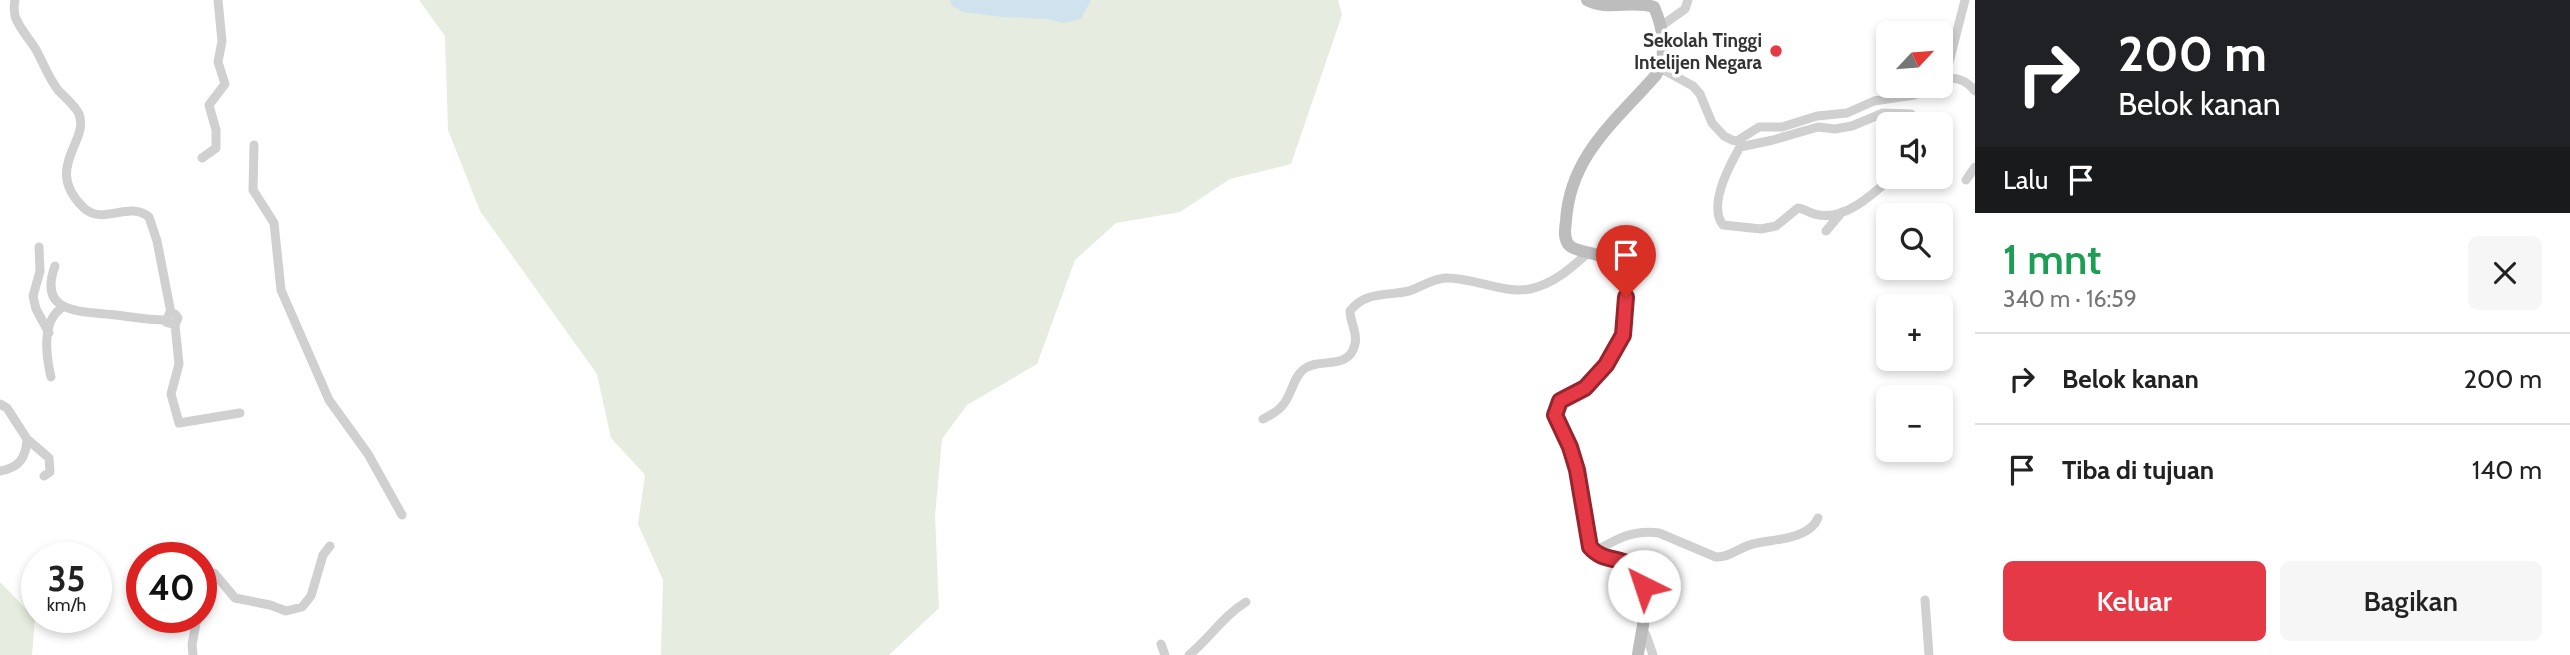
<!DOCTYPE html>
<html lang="id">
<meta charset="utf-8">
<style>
body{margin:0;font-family:Cabin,sans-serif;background:#f6f6f6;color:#222;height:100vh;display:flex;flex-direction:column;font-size:26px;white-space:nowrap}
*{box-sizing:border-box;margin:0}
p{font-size:23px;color:#767676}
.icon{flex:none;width:38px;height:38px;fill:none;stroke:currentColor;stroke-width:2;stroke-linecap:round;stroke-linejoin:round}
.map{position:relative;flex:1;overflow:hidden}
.panel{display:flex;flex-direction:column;background:#fff;width:595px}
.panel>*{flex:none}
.guide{background:#202124;color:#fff;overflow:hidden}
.needle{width:46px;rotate:64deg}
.buttons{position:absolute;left:1876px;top:21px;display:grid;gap:14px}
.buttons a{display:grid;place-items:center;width:77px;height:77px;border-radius:10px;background:#fff;box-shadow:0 4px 10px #0003;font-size:35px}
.speed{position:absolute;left:21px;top:542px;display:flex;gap:14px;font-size:35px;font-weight:700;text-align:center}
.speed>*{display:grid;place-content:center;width:91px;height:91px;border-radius:50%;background:#fff;box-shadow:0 4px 10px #0003;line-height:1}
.speed small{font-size:18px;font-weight:400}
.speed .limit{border:10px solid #d22;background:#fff;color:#111}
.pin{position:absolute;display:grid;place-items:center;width:60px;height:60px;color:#fff;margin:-72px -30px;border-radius:50% 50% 50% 0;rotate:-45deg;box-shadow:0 0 7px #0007}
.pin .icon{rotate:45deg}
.me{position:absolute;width:77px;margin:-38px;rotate:319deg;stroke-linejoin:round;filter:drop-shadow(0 0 5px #0008)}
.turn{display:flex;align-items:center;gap:24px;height:147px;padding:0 28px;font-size:32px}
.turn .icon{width:91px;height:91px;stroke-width:2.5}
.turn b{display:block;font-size:49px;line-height:60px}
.then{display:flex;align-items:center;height:66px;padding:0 28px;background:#0003;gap:14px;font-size:26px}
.round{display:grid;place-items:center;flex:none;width:74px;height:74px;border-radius:10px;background:#f6f6f6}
.headline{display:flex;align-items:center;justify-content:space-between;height:119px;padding:0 28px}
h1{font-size:42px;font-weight:600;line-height:52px;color:#1e9e55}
.action{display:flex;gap:14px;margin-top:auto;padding:14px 28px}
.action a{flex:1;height:80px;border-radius:10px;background:#e63946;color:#fff;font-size:28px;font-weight:600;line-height:80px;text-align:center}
.action a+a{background:#f6f6f6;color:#222}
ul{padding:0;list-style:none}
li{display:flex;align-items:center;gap:21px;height:91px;padding:0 28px;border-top:2px solid #e0e0e0}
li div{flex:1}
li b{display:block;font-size:26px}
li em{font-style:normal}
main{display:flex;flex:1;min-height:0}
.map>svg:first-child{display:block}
.green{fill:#e6ecdf}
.water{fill:#cfe2ee}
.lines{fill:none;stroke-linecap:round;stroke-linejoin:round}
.street{stroke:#d0d0d0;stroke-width:9}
.secondary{stroke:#bdbdbd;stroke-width:12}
.route-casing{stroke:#96252e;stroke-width:18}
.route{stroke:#e63946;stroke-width:12}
.poi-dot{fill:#e63946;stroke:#fff;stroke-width:2.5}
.labels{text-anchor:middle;stroke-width:7;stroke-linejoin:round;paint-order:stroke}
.poi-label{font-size:19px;font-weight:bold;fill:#333;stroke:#fff;text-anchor:end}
</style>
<main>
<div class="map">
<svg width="1975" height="655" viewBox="0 0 1975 655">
<rect width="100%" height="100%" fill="#fff"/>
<path class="green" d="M419 0H1338L1342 15 1291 164 1230 179 1180 212 1116 223 1075 260 1037 364 967 405 942 439 935 516 939 608 889 655H661L663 580 638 524 645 475 611 438 597 374 480 211 448 130 445 36Z
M0 582 35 618 32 655H0Z"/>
<path class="water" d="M951 0H1091L1081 19 1063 23 1048 19 1002 17 963 12 951 5Z"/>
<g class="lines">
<path class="street" d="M15 0C14 5 14 11 15 16 19 28 28 37 35 48 43 62 48 77 58 90 65 98 74 104 79 114 90 142 42 168 84 208 103 226 129 200 149 217L157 241 171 313
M1661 26 1685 9 1688 0
M1660 68 1693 86 1700 94 1712 123 1724 136 1732 140 1737 141 1759 127H1782L1817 116 1847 113 1874 101 1914 95 1933 86
M1945 78 1965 0
M1942 80C1955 75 1967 81 1975 91
M254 145 253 190 274 223 281 290 329 400 368 454 402 515
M202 158 216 148V130L209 105 225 84 218 62 222 41 218 0
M1892 177C1874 193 1846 220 1819 215 1811 214 1805 209 1798 208L1776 226 1761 229 1723 225C1708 206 1729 166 1740 147L1773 140 1818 127 1835 129 1852 126 1883 113 1911 114 1922 124
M1966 180 1975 167
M1826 231 1842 212
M39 247 40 271 33 296 36 309 49 333
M55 266C37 315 82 311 116 315 132 317 149 320 166 320
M175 325 166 322 169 314H175L178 318 175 325 179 364 171 394 179 423 240 413
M51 377C46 356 41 320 63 307
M0 404 7 408 27 439 49 458 50 472 44 476
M1263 419C1269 416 1277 412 1281 407 1292 397 1292 378 1304 369 1320 357 1349 371 1355 344 1358 334 1350 322 1350 311 1365 291 1388 296 1409 291 1421 287 1432 279 1445 278 1473 277 1502 294 1530 289 1554 284 1571 268 1589 252
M0 471C19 468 26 458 27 439
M1594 552C1615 540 1633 529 1659 533L1716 557C1729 558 1740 547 1753 544 1772 539 1809 540 1818 518
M201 582 206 576 214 573 235 598 270 605 286 611 302 607 311 596 323 555 330 546
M1925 600 1929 655
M1642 629 1646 635 1653 655
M1161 644 1165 655
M193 655 192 645 197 618
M1189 655C1210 638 1223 616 1246 602"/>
<path class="secondary" d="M1587 0C1606 11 1633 0 1654 7 1663 27 1668 56 1656 75 1616 121 1570 155 1566 221 1565 229 1563 240 1570 246 1578 252 1591 252 1600 256 1627 266 1629 301 1626 325 1623 347 1603 374 1586 387 1574 396 1559 395 1555 412L1577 470 1590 547C1598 557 1614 558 1626 563 1659 577 1641 628 1638 655"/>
</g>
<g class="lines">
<defs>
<path id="route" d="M1626 297 1623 335 1606 365 1585 388 1560 401 1555 415 1570 447 1577 470 1590 547C1608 568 1631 549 1644 586"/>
</defs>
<use href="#route" class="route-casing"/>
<use href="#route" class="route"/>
</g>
<circle class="poi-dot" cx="1776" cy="51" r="7"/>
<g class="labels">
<g class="poi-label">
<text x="1762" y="47">Sekolah Tinggi<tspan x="1762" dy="22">Intelijen Negara</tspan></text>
</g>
</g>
</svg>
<div class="buttons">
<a><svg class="needle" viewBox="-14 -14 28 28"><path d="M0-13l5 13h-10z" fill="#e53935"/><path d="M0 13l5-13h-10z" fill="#767676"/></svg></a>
<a><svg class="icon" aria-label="sound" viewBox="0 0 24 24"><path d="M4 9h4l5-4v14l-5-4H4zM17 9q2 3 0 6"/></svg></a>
<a><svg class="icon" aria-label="search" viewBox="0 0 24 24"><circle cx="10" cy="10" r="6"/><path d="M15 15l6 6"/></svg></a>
<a>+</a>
<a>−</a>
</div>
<div class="speed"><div>35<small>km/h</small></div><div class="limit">40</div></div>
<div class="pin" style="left:1626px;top:297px;background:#d93025"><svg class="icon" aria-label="arrive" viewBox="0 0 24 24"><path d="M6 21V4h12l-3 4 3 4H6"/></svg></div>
<svg class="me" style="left:1644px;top:586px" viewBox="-20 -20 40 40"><circle r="19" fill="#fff"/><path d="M0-13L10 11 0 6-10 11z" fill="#e63946"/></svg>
</div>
<section class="panel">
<div class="guide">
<div class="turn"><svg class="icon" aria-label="right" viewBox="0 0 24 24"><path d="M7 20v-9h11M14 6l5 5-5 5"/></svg><div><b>200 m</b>Belok kanan</div></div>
<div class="then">Lalu<svg class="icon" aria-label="arrive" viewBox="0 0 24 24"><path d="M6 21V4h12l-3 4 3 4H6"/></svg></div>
</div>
<div class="headline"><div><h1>1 mnt</h1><p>340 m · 16:59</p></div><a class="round"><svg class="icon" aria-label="close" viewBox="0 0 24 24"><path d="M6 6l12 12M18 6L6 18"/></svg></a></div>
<ul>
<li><svg class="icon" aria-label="right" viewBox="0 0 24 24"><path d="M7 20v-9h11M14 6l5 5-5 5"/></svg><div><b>Belok kanan</b></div><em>200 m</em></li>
<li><svg class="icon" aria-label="arrive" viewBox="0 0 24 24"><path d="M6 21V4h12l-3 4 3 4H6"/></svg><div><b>Tiba di tujuan</b></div><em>140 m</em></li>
</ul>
<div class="action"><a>Keluar</a><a>Bagikan</a></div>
</section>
</main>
